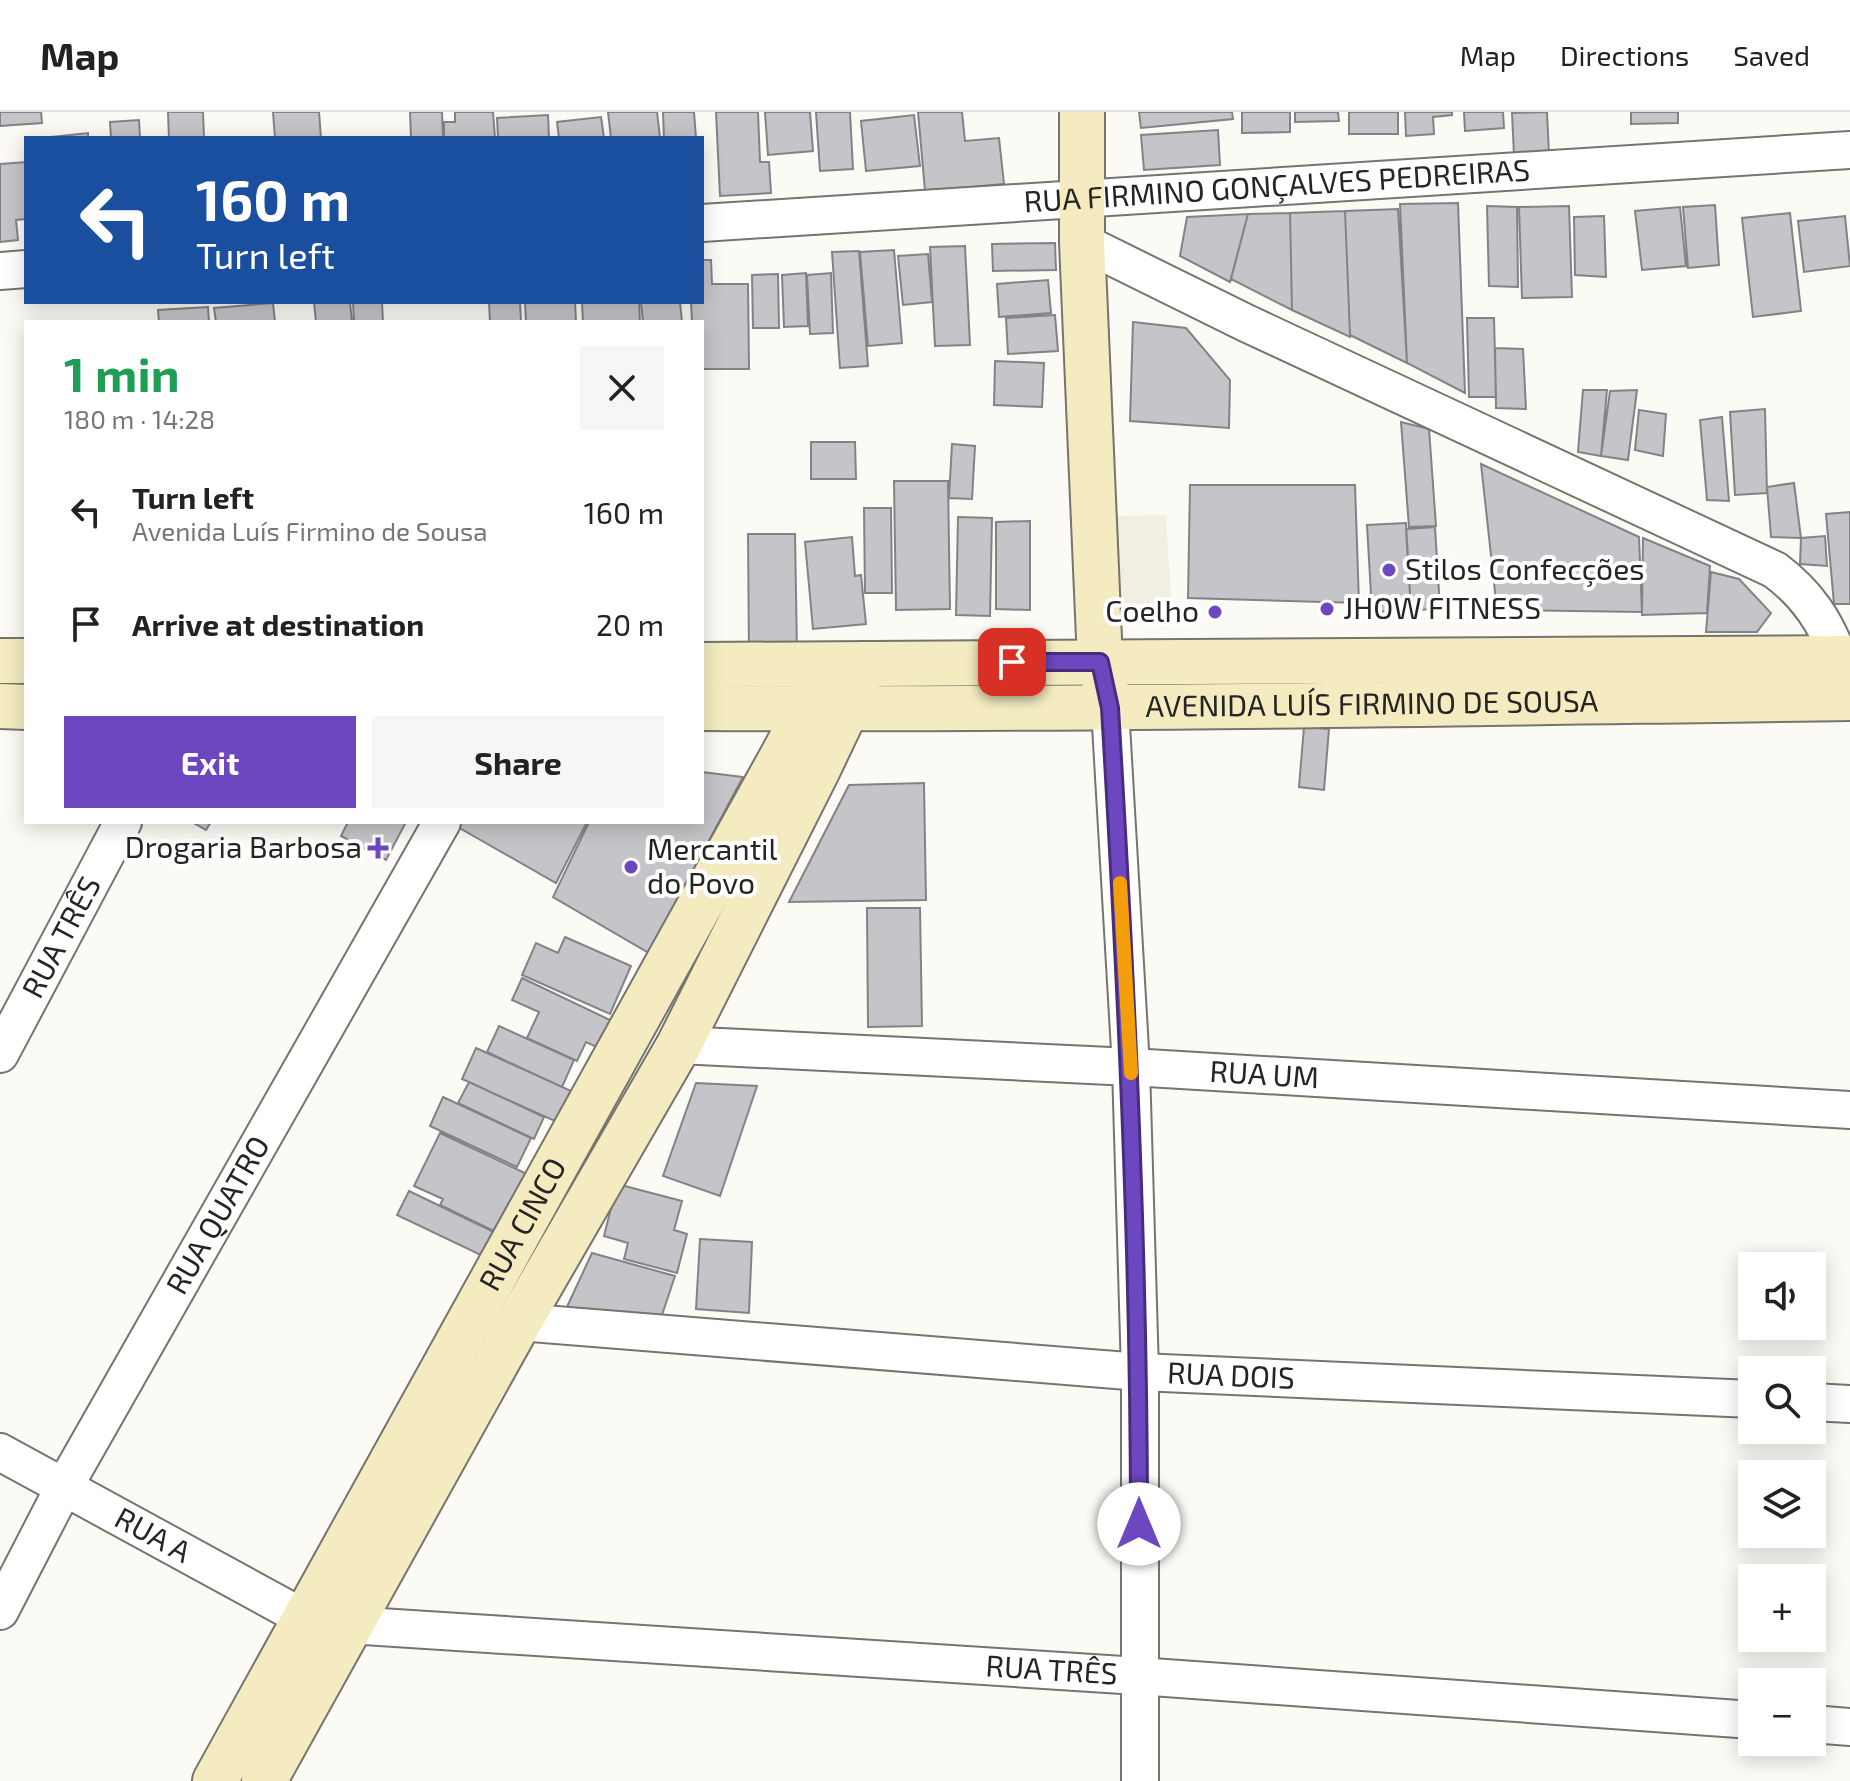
<!DOCTYPE html>
<meta charset="utf-8">
<style>
body{margin:0;font-family:"Exo 2",sans-serif;background:#f6f6f6;color:#222;height:100vh;display:flex;flex-direction:column;font-size:30px;white-space:nowrap}
*{box-sizing:border-box;margin:0}
p{font-size:26px;color:#767676}
.icon{flex:none;width:44px;height:44px;fill:none;stroke:currentColor;stroke-width:2;stroke-linecap:round;stroke-linejoin:round}
.map{position:relative;flex:1;overflow:hidden}
.drawer{position:absolute;left:24px;top:208px;width:680px;height:504px;display:flex;flex-direction:column;background:#fff;border-radius:0px;box-shadow:0 4px 20px #0003}
.drawer>*{flex:none}
.top-card{position:absolute;left:24px;top:24px;width:680px;height:168px;border-radius:0px;box-shadow:0 4px 20px #0003;background:#1a4fa0;color:#fff;overflow:hidden}
.controls{position:absolute;left:1738px;top:1140px;display:grid;gap:16px}
.controls a{display:grid;place-items:center;width:88px;height:88px;border-radius:0px;background:#fff;box-shadow:0 4px 20px #0003;font-size:40px}
.pin{position:absolute;display:grid;place-items:center;width:68px;height:68px;color:#fff;margin:-34px;border-radius:16px;box-shadow:0 4px 12px #0006}
.me{position:absolute;width:88px;margin:-44px;rotate:0deg;stroke-linejoin:round;filter:drop-shadow(0 0 6px #0008)}
.turn{display:flex;align-items:center;gap:28px;height:168px;padding:0 40px;font-size:36px}
.turn .icon{width:104px;height:104px;stroke-width:2.5}
.turn b{display:block;font-size:56px;line-height:68px}
.round{display:grid;place-items:center;flex:none;width:84px;height:84px;border-radius:0px;background:#f6f6f6}
.overview{display:flex;align-items:center;justify-content:space-between;height:136px;padding:0 40px}
h1{font-size:48px;font-weight:700;line-height:60px;color:#1e9e55}
.cta{display:flex;gap:16px;margin-top:auto;padding:16px 40px}
.cta a{flex:1;height:92px;border-radius:0px;background:#6d47c0;color:#fff;font-size:32px;font-weight:700;line-height:92px;text-align:center}
.cta a+a{background:#f6f6f6;color:#222}
ul{padding:0;list-style:none}
li{display:flex;align-items:center;gap:24px;height:112px;padding:0 40px}
li div{flex:1}
li b{display:block;font-size:30px}
li em{font-style:normal}
header{display:flex;align-items:center;gap:48px;box-sizing:border-box;height:112px;padding:0 40px;background:#fff;border-bottom:2px solid #e0e0e0}
header strong{font-size:38px}
nav{display:flex;gap:44px;margin-inline-start:auto;font-size:28px}
.map>svg:first-child{display:block}
.built{fill:#f1efe2}
.building{fill:#c5c4c9;stroke:#838287;stroke-width:2}
.lines{fill:none;stroke-linecap:round;stroke-linejoin:round}
.street-casing{stroke:#75746f;stroke-width:40}
.secondary-casing{stroke:#75746f;stroke-width:48}
.street{stroke:#fff;stroke-width:36}
.secondary{stroke:#f4ecc0;stroke-width:44}
.route-casing{stroke:#472e7d;stroke-width:20}
.route{stroke:#6d47c0;stroke-width:14}
.slow{stroke:#f59e0b;stroke-width:14}
.poi-dot{fill:#6d47c0;stroke:#fff;stroke-width:3}
.labels{text-anchor:middle;stroke-width:8;stroke-linejoin:round;paint-order:stroke}
.street-label{font-size:30px;fill:#252523;stroke:#fff}
.poi-label{font-size:30px;fill:#252523;stroke:#fff;text-anchor:start}
</style>
<header>
<strong>Map</strong>
<nav><a>Map</a><a>Directions</a><a>Saved</a></nav>
</header>
<div class="map">
<svg width="1850" height="1669" viewBox="0 0 1850 1669">
<rect width="100%" height="100%" fill="#fbfaf5"/>
<path class="built" d="M1166 403 1171 491 1115 493 1113 404Z"/>
<path class="building" d="M0 0H41L42 11 0 14Z
M168 0H203L204 26H169Z
M273 0H319L321 26H275Z
M410 0H442L443 26H411Z
M455 0H493L495 26H444V10H455Z
M608 0H657L660 26H611Z
M663 0H694L696 26H664Z
M716 0H758L760 50H769L771 81 720 84Z
M765 0H810L813 39 768 43Z
M816 0H850L853 57 820 59Z
M918 0H962L965 29 999 26 1004 72 925 79Z
M1139 0H1232L1233 7 1141 16Z
M1242 0H1290V20L1242 21Z
M1295 0H1338L1339 9 1295 10Z
M1349 0H1398V22H1349Z
M1405 0H1452V3L1433 5 1434 22 1406 24Z
M1464 0H1503L1504 16 1465 19Z
M1547 0 1549 42 1514 44 1512 1Z
M1631 0H1678V11L1631 12Z
M548 3 549 26H498L497 6Z
M914 3 920 54 866 59 861 9Z
M601 5 604 26H559L557 10Z
M139 8 140 26H111L110 10Z
M1218 18 1220 53 1144 58 1141 23Z
M88 21V26H52V25Z
M26 50V107L16 108 18 128 0 130V52Z
M1458 91 1465 281 1407 251 1400 92Z
M1715 93 1719 153 1688 156 1683 95Z
M1487 94 1517 95 1518 175 1489 174Z
M1569 94 1572 185 1522 186 1519 95Z
M1680 95 1686 154 1642 158 1635 99Z
M1398 97 1407 251 1350 223 1345 99Z
M1345 99 1350 223V225L1292 198 1290 101Z
M1290 101 1292 198 1231 167 1248 102Z
M1790 101 1801 199 1753 205 1742 106Z
M1248 102 1230 170 1180 144 1187 105Z
M1604 104 1606 165 1575 163 1574 105Z
M1845 104 1850 154 1804 160 1798 109Z
M1055 131 1056 158 993 159 992 132Z
M965 134 970 233 935 234 930 135Z
M894 138 902 231 868 234 860 140Z
M859 139 868 254 840 256 832 140Z
M928 142 932 190 903 193 898 144Z
M702 148H711L712 172H748L749 257H702V210H692L691 190H702Z
M806 161 808 214 784 215 782 163Z
M831 161 833 221 810 222 807 163Z
M778 162 779 216H753L752 163Z
M1048 168 1051 201 999 205 997 172Z
M314 190H350L352 210H316Z
M353 190H382L383 210H354Z
M489 190H520L521 210H490Z
M525 190H575L576 210H526Z
M582 190H639L640 210H583Z
M641 190H680L682 210H643Z
M273 191 275 210H216L214 196Z
M208 195 209 210H159L158 198Z
M1055 203 1058 239 1008 242 1006 206Z
M1467 206H1494L1496 285H1469Z
M1133 210 1186 216 1230 268 1229 316 1130 309Z
M1495 236 1523 237 1526 297 1496 296Z
M995 249 1044 251 1042 295 994 293Z
M1583 278H1607L1601 344 1578 340Z
M1637 278 1628 348 1601 344 1610 279Z
M1765 297 1767 381 1735 383 1730 300Z
M1639 298 1666 302 1663 344 1635 338Z
M1722 305 1729 389 1707 388 1700 308Z
M1401 310 1429 317 1436 414 1409 415Z
M811 330H855L856 367H811Z
M952 332 975 334 972 387 949 386Z
M1481 352 1639 425 1642 500 1497 498Z
M894 369H948L950 497 896 498Z
M1794 371 1801 426 1771 425 1767 375Z
M1190 373H1355L1359 491 1188 486Z
M864 396H891L892 481H865Z
M1850 400V492H1834L1826 402Z
M958 405 992 406 990 504 956 503Z
M1030 409V498L996 497V410Z
M1406 411 1411 499 1372 500 1367 413Z
M1435 415 1440 496 1411 499 1406 417Z
M748 422H795L797 542 749 543Z
M1825 424 1827 454 1800 452 1801 426Z
M852 425 855 464 861 463 866 512 813 517 805 430Z
M1643 426 1710 454 1707 501 1642 503Z
M1711 460 1739 467 1771 501 1757 520H1706Z
M1304 615 1329 617 1324 678 1299 675Z
M702 660 743 665 649 841 553 785 589 710H702Z
M924 671 926 788 789 790 849 673Z
M192 710H211L206 718Z
M348 710H406L386 748 341 724Z
M459 710H587L556 771 456 714Z
M867 796H920L922 914 868 915Z
M565 825 631 854 610 902 522 863 536 831 558 841Z
M522 866 612 909 599 936 586 930 577 949 527 926 539 900 512 888Z
M499 914 574 948 562 975 487 940Z
M476 936 571 979 557 1010 462 967Z
M469 970 544 1005 534 1027 458 991Z
M696 971 757 974 720 1084 663 1064Z
M443 985 531 1026 517 1055 430 1014Z
M440 1021 527 1062 500 1122 440 1093 443 1087 414 1074Z
M617 1072 682 1089 674 1118 687 1122 677 1161 624 1147 628 1131 604 1124Z
M409 1079 498 1122 487 1146 397 1103Z
M700 1127 752 1130 749 1201 696 1197Z
M592 1141 675 1164 661 1206 566 1197Z"/>
<g class="lines">
<defs>
<g id="street">
<path id="s1" d="M702 111 1850 38"/>
<path d="M1082 130 1246 211 1775 458C1807 482 1826 510 1839 547"/>
<path d="M0 159 26 157"/>
<path d="M1110 596 1131 955 1140 1260V1669"/>
<path id="s2" d="M679 933 1131 955 1850 998"/>
<path id="s3" d="M0 942 123 710"/>
<path id="s4" d="M519 1210 1140 1260 1752 1287"/>
<path d="M1812 1290 1850 1292"/>
<path id="s5" d="M0 1340 304 1506"/>
<path id="s6" d="M0 1499 64 1375 442 710"/>
<path id="s7" d="M349 1513 1138 1564 1752 1608"/>
<path d="M1812 1612 1850 1615"/>
</g>
<g id="secondary">
<path d="M1082 0V130L1100 550 1106 577"/>
<path d="M0 549H26"/>
<path d="M702 553 1850 546"/>
<path d="M0 594 26 595"/>
<path id="s8" d="M702 596C1085 598 1467 591 1850 586"/>
<path id="s9" d="M215 1669 783 643 808 596 825 553"/>
<path d="M264 1669 519 1210 679 933 818 657 846 598 864 552"/>
</g>
</defs>
<use href="#street" class="street-casing"/>
<use href="#secondary" class="secondary-casing"/>
<use href="#street" class="street"/>
<use href="#secondary" class="secondary"/>
</g>
<g class="lines">
<defs>
<path id="route" d="M1012 550H1100L1110 596C1126 868 1139 1139 1139 1412"/>
</defs>
<use href="#route" class="route-casing"/>
<use href="#route" class="route"/>
<path class="slow" d="M1120 771 1131 961"/>
</g>
<g class="poi-dot">
<circle cx="1389" cy="458" r="8"/>
<circle cx="1327" cy="497" r="8"/>
<circle cx="1215" cy="500" r="8"/>
<path d="M374 724h8v8h8v8h-8v8h-8v-8h-8v-8h8z"/>
<circle cx="631" cy="755" r="8"/>
</g>
<g class="labels">
<g class="street-label">
<text dy="10" stroke="none"><textPath href="#s1" startOffset="576">RUA FIRMINO GONÇALVES PEDREIRAS</textPath></text>
<text dy="10" stroke="none"><textPath href="#s8" startOffset="670">AVENIDA LUÍS FIRMINO DE SOUSA</textPath></text>
<text dy="10" stroke="none"><textPath href="#s3" startOffset="132">RUA TRÊS</textPath></text>
<text dy="10" stroke="none"><textPath href="#s2" startOffset="586">RUA UM</textPath></text>
<text dy="10" stroke="none"><textPath href="#s6" startOffset="452">RUA QUATRO</textPath></text>
<text dy="10" stroke="none"><textPath href="#s9" startOffset="636">RUA CINCO</textPath></text>
<text dy="10" stroke="none"><textPath href="#s4" startOffset="714">RUA DOIS</textPath></text>
<text dy="10" stroke="none"><textPath href="#s5" startOffset="174">RUA A</textPath></text>
<text dy="10" stroke="none"><textPath href="#s7" startOffset="704">RUA TRÊS</textPath></text>
</g>
<g class="poi-label">
<text x="1405" y="468">Stilos Confecções</text>
<text x="1343" y="507">JHOW FITNESS</text>
<text x="1199" y="510" text-anchor="end">Coelho</text>
<text x="362" y="746" text-anchor="end">Drogaria Barbosa</text>
<text x="647" y="748">Mercantil<tspan x="647" dy="34">do Povo</tspan></text>
</g>
</g>
</svg>
<div class="controls">
<a><svg class="icon" aria-label="sound" viewBox="0 0 24 24"><path d="M4 9h4l5-4v14l-5-4H4zM17 9q2 3 0 6"/></svg></a>
<a><svg class="icon" aria-label="search" viewBox="0 0 24 24"><circle cx="10" cy="10" r="6"/><path d="M15 15l6 6"/></svg></a>
<a><svg class="icon" aria-label="layers" viewBox="0 0 24 24"><path d="M12 4l9 5-9 5-9-5zM3 14l9 5 9-5"/></svg></a>
<a>+</a>
<a>−</a>
</div>
<div class="pin" style="left:1012px;top:550px;background:#d93025"><svg class="icon" aria-label="arrive" viewBox="0 0 24 24"><path d="M6 21V4h12l-3 4 3 4H6"/></svg></div>
<svg class="me" style="left:1139px;top:1412px" viewBox="-20 -20 40 40"><circle r="19" fill="#fff"/><path d="M0-13L10 11 0 6-10 11z" fill="#6d47c0"/></svg>
<div class="top-card">
<div class="turn"><svg class="icon" aria-label="left" viewBox="0 0 24 24"><path d="M17 20v-9H6M10 6l-5 5 5 5"/></svg><div><b>160 m</b>Turn left</div></div>
</div>
<section class="drawer">
<div class="overview"><div><h1>1 min</h1><p>180 m · 14:28</p></div><a class="round"><svg class="icon" aria-label="close" viewBox="0 0 24 24"><path d="M6 6l12 12M18 6L6 18"/></svg></a></div>
<ul>
<li><svg class="icon" aria-label="left" viewBox="0 0 24 24"><path d="M17 20v-9H6M10 6l-5 5 5 5"/></svg><div><b>Turn left</b><p>Avenida Luís Firmino de Sousa</p></div><em>160 m</em></li>
<li><svg class="icon" aria-label="arrive" viewBox="0 0 24 24"><path d="M6 21V4h12l-3 4 3 4H6"/></svg><div><b>Arrive at destination</b></div><em>20 m</em></li>
</ul>
<div class="cta"><a>Exit</a><a>Share</a></div>
</section>
</div>
